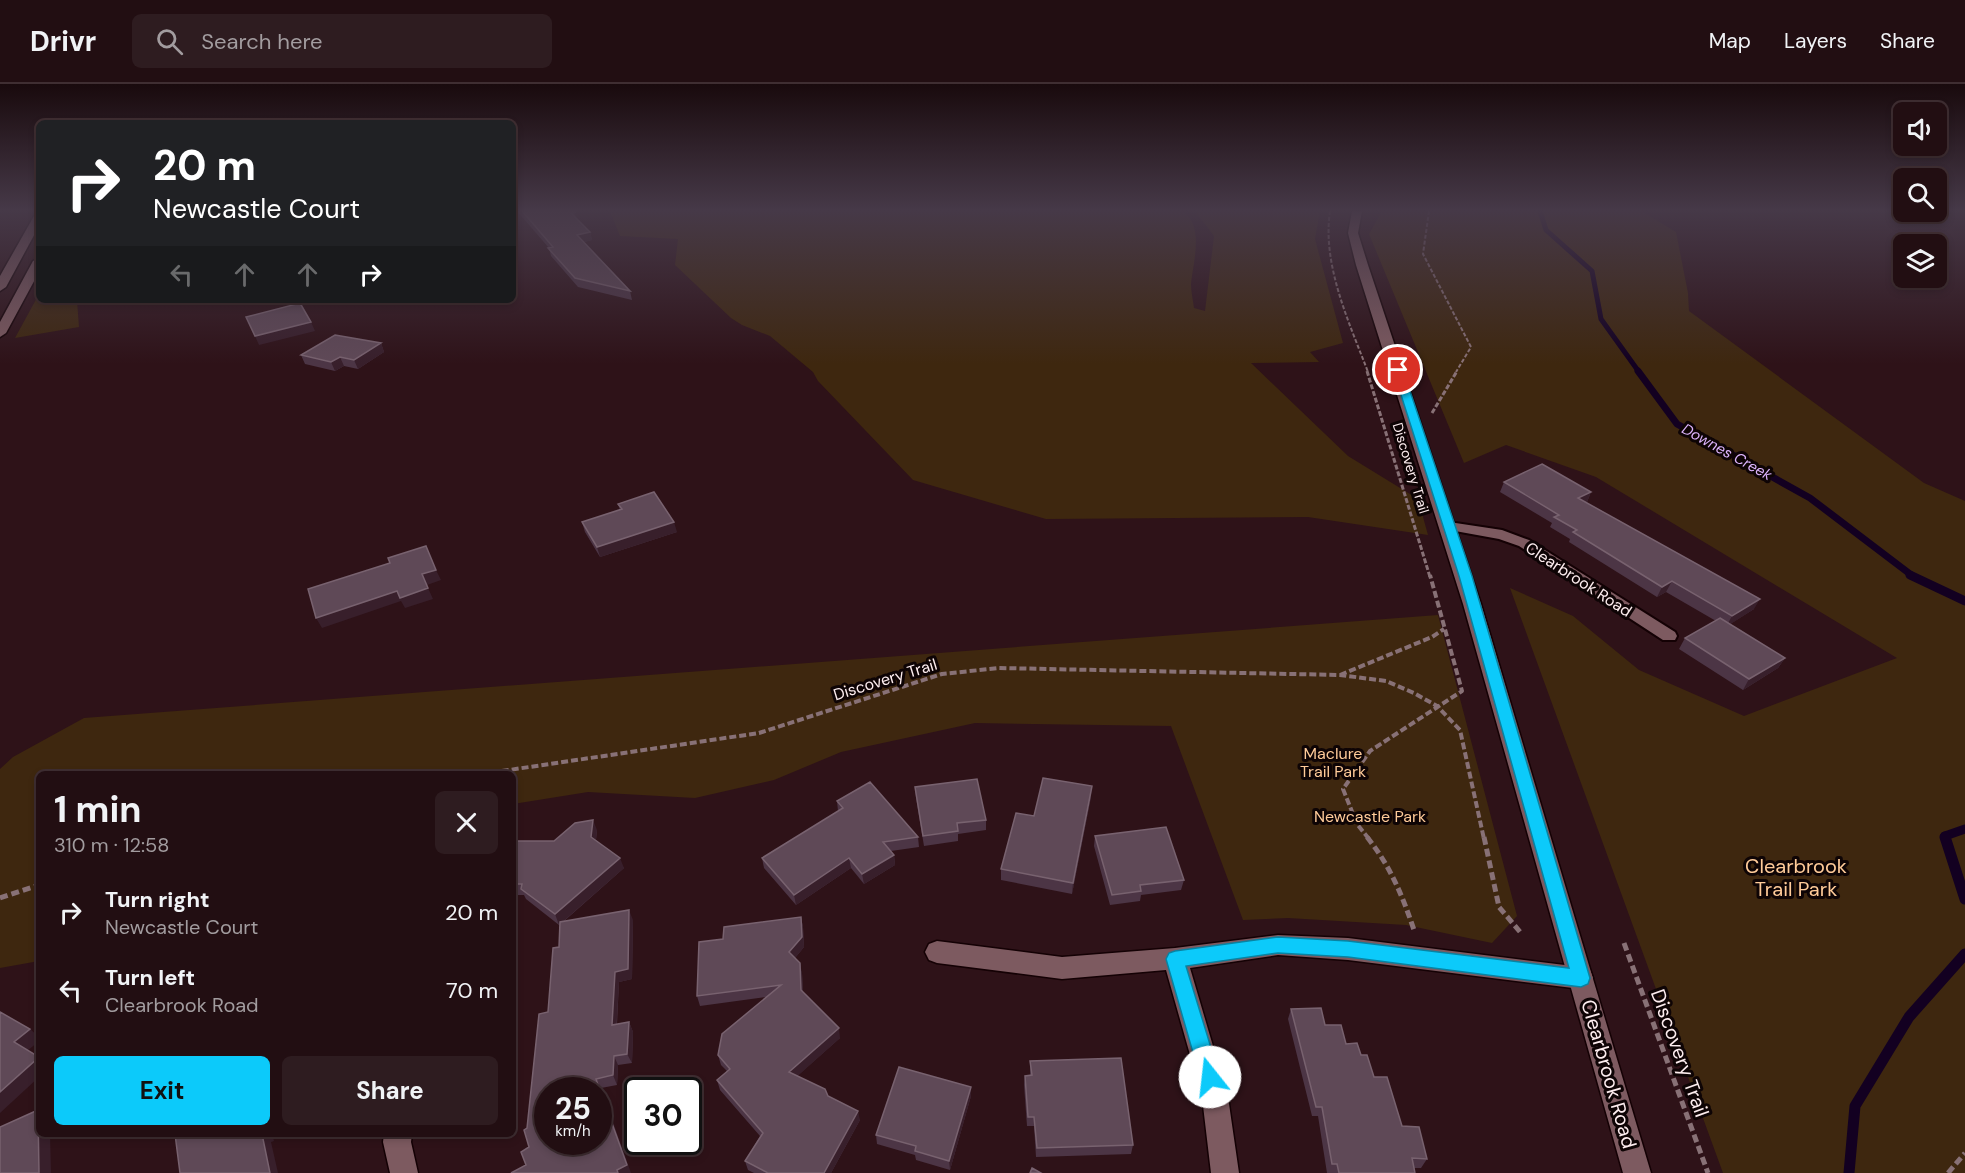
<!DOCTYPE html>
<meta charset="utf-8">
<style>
body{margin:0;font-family:"DM Sans",sans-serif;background:#2e1c20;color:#f1f3f6;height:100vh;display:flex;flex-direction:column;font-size:22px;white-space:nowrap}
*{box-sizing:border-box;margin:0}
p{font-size:20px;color:#a29c9f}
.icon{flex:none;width:33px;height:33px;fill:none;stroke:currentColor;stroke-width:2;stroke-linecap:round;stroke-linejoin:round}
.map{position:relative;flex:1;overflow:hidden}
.sheet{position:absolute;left:36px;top:687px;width:480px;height:366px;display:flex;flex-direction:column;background:#220e12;border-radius:9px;box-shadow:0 3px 9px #0003,0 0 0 2px #3f2e32}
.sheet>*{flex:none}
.guide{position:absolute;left:36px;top:36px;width:480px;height:183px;border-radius:9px;box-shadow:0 3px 9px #0003,0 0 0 2px #3f2e32;background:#202124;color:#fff;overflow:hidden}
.buttons{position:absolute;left:1893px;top:18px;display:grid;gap:12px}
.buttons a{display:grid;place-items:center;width:54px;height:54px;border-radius:9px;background:#220e12;box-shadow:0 3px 9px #0003,0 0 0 2px #3f2e32;font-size:30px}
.speed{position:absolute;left:534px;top:993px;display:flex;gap:12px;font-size:30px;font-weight:700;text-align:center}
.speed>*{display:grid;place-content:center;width:78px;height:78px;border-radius:50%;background:#220e12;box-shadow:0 3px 9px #0003,0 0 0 2px #3f2e32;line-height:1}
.speed small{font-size:15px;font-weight:400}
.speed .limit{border:3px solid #111;border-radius:9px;background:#fff;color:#111}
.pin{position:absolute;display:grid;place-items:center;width:51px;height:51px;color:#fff;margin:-26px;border:3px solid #fff;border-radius:50%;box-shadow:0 2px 6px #0007}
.me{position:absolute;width:66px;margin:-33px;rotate:344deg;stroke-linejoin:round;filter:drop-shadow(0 0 4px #0008)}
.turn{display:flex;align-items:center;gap:21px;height:126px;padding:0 18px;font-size:27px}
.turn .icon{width:78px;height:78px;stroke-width:2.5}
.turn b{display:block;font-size:42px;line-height:51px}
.lanes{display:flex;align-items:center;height:57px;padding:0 18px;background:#0003;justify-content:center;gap:30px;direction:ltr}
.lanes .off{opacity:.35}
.round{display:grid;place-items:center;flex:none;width:63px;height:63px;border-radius:9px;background:#2e1c20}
.head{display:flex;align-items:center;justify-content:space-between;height:102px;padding:0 18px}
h1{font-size:36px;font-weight:700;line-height:45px}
.primary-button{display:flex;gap:12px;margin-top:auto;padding:12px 18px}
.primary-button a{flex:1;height:69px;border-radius:9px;background:#0ccafa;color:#111;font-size:24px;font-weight:700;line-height:69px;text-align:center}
.primary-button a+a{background:#2e1c20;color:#f1f3f6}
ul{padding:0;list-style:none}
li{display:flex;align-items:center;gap:18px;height:78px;padding:0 18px}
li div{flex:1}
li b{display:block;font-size:22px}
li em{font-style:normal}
header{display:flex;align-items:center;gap:36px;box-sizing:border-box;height:84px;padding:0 30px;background:#220e12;border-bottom:2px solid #3f2e32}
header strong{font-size:28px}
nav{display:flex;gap:33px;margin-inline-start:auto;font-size:21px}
.search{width:420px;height:54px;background:#2e1c20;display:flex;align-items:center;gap:15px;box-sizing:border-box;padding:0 21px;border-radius:9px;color:#a29c9f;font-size:22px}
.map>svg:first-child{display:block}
.green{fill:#3e270f}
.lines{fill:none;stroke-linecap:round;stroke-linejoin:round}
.stream-far3{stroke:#130021;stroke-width:5}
.stream-far2{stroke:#130021;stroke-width:7}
.stream-far1{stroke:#130021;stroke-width:9}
.stream{stroke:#130021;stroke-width:11}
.lane-casing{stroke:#140104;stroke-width:4}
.street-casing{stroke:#140104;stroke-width:3}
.secondary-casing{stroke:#140104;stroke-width:3}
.path-far3{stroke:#887176;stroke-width:2;stroke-dasharray:4 2;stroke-linecap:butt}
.path-far2{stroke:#887176;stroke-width:3;stroke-dasharray:5 2;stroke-linecap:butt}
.path-far1{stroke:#887176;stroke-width:4;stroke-dasharray:7 3;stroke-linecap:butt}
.path{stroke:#887176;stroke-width:5;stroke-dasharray:8 4;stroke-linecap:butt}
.lane{fill:#7d5a60;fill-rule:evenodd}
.street{fill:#7d5a60;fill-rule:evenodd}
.secondary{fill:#7d5a60;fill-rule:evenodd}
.wall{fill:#4c3545}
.shaded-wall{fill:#381f2b}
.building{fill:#5f4957;stroke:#78626f;stroke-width:1.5;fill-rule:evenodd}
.route{fill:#0ccafa;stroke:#0883a2;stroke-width:1.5}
.labels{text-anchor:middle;stroke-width:6;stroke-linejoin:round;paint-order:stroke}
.far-street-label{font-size:14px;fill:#fdedef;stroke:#0e0405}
.far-water-label{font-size:15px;font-style:italic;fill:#ddb4fd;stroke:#0e0405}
.street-label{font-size:16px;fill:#fdedef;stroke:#0e0405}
.park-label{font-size:16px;fill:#ffcb99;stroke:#0e0405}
.near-park-label{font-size:20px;fill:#ffcb99;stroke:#0e0405}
.near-street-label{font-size:20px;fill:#fdedef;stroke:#0e0405}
</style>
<header>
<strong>Drivr</strong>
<div class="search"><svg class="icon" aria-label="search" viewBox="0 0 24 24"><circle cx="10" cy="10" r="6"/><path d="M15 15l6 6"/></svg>Search here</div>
<nav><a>Map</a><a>Layers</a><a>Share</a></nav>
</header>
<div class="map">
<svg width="1965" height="1089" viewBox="0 0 1965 1089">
<rect width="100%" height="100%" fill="#2e1218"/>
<path class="green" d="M610 127H1182C1205 140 1193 179 1191 200 1191 208 1193 216 1194 224L1205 227 1214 152 1195 127H1320L1315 155 1343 259 1310 268 1319 278 1251 279 1348 372 1418 415 1428 451 1308 433 1046 435 913 396 818 297 813 288 770 252 742 241 731 234 675 181 678 155 620 152Z
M1382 127H1641L1676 148 1688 209 1689 227 1924 399 1965 417V1089H1723L1510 504 1573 532 1639 586 1744 632 1897 574 1596 393 1506 361 1464 379 1369 150Z
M39 210V216H77L79 243 15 254Z
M1438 531 1517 832 1492 859 1406 841 1288 834 1243 836 1171 642 975 639 841 668 774 696 695 714 588 708 513 720V690H39V877L0 884V685L13 673 84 634Z"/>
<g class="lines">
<path class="stream-far3" d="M1540 127 1546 146 1592 187 1601 235 1639 288"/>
<path class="stream-far2" d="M1638 287 1677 340 1810 414 1914 493"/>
<path class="stream-far1" d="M1910 491 1965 517
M1946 755 1945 752 1965 745"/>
<path class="stream" d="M1945 753 1965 815
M1849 1089 1855 1022 1909 933 1965 870"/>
<defs>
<path id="lane" d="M1449 438 1502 446 1529 456 1675 548 1677 552 1675 556H1663L1519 462 1499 455 1444 445 1442 442Z"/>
<path id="street" d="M1278 851 1348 854 1581 883 1590 886 1593 894 1590 902 1581 905 1348 876 1278 871 1190 884 1228 1013 1239 1089H1211L1202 1013 1166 886 1062 895 937 879 929 876 925 868 929 860 937 857 1062 873 1175 864Z
M384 1050H412L411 1058 418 1089H390L383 1058Z"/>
<path id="secondary" d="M1352 127H1362L1358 149 1368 181 1481 520 1651 1089H1623L1463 520 1356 181 1348 149Z
M39 129V142L6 203 0 207V192L34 132Z
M39 174V188L6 249 0 253V238L33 177Z"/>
</defs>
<use href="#lane" class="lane-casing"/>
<use href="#street" class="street-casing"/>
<use href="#secondary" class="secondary-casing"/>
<path class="path-far3" d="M1330 127C1322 181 1349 238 1368 288
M1429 127 1423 170 1471 263 1456 288"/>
<path class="path-far2" d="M1367 287 1430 493
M1432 329 1457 287"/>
<path class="path-far1" d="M1340 591 1432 553 1444 545
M482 690 759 649 942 590 999 584 1340 591 1386 597 1414 609 1437 622 1460 646 1484 755
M1369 755 1357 740 1343 705 1370 667 1462 607 1430 491"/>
<path class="path" d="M1367 753C1391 783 1403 813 1415 849
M1484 753 1499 823 1521 849
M0 814 39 801
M1624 859 1708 1089
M1948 1089 1965 1069"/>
<use href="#lane" class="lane"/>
<use href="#street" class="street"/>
<use href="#secondary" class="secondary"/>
</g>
<path class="wall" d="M517 127H574L576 134 590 148 592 156 584 158 630 207 632 216 578 203 551 172 549 164Z
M381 259 384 268 358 285 344 282 335 287 305 280 301 271Z
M1504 398 1591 408 1587 418H1586L1754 525 1730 540 1785 574 1778 584 1743 606 1679 565 1685 554 1716 537 1666 508 1657 513 1569 458 1570 455 1550 443 1552 439 1500 408Z
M618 420 677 448 600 473 585 448 582 438 620 426Z
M915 703 986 736V746L958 750V757L924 762 916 714Z
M1091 713 1072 810 1001 796V785L1034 732Z
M837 717 918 753 919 763 891 767 894 771 895 781 864 800 851 784 796 821 764 784 762 774 838 727Z
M597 746 596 756 624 784 563 838 633 836 632 895 619 898 617 940 629 938 633 948 632 979 618 981 617 1001 601 1004 526 1081 529 1063 527 1044 559 863 560 840 559 841 526 815 524 811H513V757H554Z
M1095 752 1184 796 1181 806 1141 811 1140 817 1110 821 1094 762Z
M801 833 803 843 804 863 795 874 802 889 803 908 840 954 797 992 828 1012 860 1036 831 1089H754L748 1086 745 1077 760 1052 720 1006 717 996 727 987 721 981 718 971 766 913 700 922 697 912 723 855Z
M1291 925 1325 941 1361 971 1402 1042 1427 1075 1421 1084H1414L1415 1089H1327L1318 1032H1312L1288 935Z
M1030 977 1133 1061 1131 1070 1036 1073 1034 1042H1027L1024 1001 1025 992 1030 991Z
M971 1003V1012L950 1086 916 1076 915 1071 877 1060 876 1051Z"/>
<path class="shaded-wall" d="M590 148 592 156 579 159 577 151Z
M427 216H444L429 220Z
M311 238 315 247 259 261 255 252Z
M381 259 384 268 358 285 354 276Z
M340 273 344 282 335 287 331 278Z
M1591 408 1587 418 1574 424 1578 414Z
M674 438 677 448 600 473 597 463Z
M436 486 441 496 427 501 422 490Z
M1672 497 1666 508 1657 513 1662 503Z
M428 504 433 515 405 524 401 517 322 544 316 534 397 507Z
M1760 515 1754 525 1726 543 1732 532Z
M1785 574 1778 584 1743 606 1749 595Z
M1092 702 1091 713 1072 810 1073 799Z
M593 736 597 746 595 764 591 753Z
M894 771 895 781 864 800 862 790Z
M620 774 624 784 559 841 555 830Z
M849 774 851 784 796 821 794 811Z
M629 826 633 836 632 895 619 898 616 950 612 941 615 888Z
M801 833 803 843 804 863 791 879 789 868Z
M800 879 802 889 803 916 801 906Z
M629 938 633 948 632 979 627 970Z
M839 944 840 954 791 998 789 988Z
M30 945 39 953V957L26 968 14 958Z
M614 972 618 981 617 1001 613 991Z
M39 973V993L0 1029V1008Z
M596 995 601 1004 631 1089H618Z
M971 1003V1012L950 1086 949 1077Z
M38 1026 39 1027V1050H50L51 1089H39Z
M858 1027 860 1036 831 1089H824Z
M262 1050H272L274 1057 271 1058 278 1089H270Z"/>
<path class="building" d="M522 127H574L575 128 571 129 590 148 577 151 630 207 575 194 548 164 553 163Z
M300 219 311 238 255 252 246 233Z
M335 251 381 259 354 276 340 273 331 278 301 271Z
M1542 380 1591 408 1578 414 1760 515 1732 532 1672 497 1662 503 1573 448 1577 446 1554 433 1559 431 1504 398Z
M654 408 674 438 597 463 582 438 622 425 618 420Z
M426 462 436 486 422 490 428 504 400 514 397 507 316 534 308 505 390 479 388 474Z
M1720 534 1785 574 1749 595 1685 554Z
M1043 694 1092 702 1073 799 1001 785 1016 729 1034 732Z
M977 695 986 736 957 739 958 747 923 752 915 703Z
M870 698 918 753 883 758 894 771 862 790 849 774 794 811 762 774 843 724 837 717Z
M593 736 591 753 620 774 555 830 521 805 522 800H513V757H554L575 739Z
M1166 743 1184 796 1140 801 1141 807 1112 811 1095 752Z
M629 826 628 885 615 888 612 941 629 938 627 970 614 972 613 991 596 995 627 1081 617 1086 618 1089H511L526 1081 521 1068 529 1063 524 1046 527 1044 539 930 548 928 553 864 559 863 560 838ZM548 1006H598V1058H548Z
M801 833 802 853 789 868 800 879 801 906 839 944 789 988 825 1005 828 1012 858 1027 824 1089H768L745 1077 763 1049 717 996 730 985 718 971 722 950 781 901 697 912 699 858 723 855 724 843Z
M1321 924 1325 941H1341L1346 960 1357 959 1361 971H1367L1374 993H1387L1402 1042 1419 1043 1427 1075 1412 1074 1415 1089H1339L1337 1080H1332L1322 1023H1316L1291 925Z
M0 928 30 945 14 958 39 973 0 1008Z
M1121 974 1133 1061 1037 1064 1034 1033H1028L1025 992 1032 991 1030 977Z
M899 983 971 1003 949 1077 915 1067 916 1062 876 1051Z
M38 1026 39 1089H0V1043Z
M175 1050H262L270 1089H180Z
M1032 1084 1041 1089H1030Z"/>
<linearGradient id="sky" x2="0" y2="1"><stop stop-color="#190a0d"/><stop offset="0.45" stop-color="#463948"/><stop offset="1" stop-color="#463948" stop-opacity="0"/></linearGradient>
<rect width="1965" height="280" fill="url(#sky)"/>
<path class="route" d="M1398 283 1403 286 1472 492 1590 894 1588 900 1581 903 1348 873 1278 869 1186 882 1220 993 1217 1000 1210 1003 1203 1000 1200 993 1166 875 1169 869 1175 867 1278 853 1348 857 1569 884 1459 492 1393 286Z"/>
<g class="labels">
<g class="far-street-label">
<text transform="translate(1411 384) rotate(73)" y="5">Discovery Trail</text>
</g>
<g class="far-water-label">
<text transform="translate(1727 368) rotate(29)" y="5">Downes Creek</text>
</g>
<g class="street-label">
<text transform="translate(1579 495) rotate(33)" y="6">Clearbrook Road</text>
<text transform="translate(885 595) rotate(-17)" y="6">Discovery Trail</text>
</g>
<g class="park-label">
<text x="1333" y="675">Maclure<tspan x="1333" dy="18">Trail Park</tspan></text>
<text x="1370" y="738">Newcastle Park</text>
</g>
<g class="near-park-label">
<text x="1796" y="789">Clearbrook<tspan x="1796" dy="23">Trail Park</tspan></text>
</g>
<g class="near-street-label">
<text transform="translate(1680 969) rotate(70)" y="7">Discovery Trail</text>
<text transform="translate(1609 990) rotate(74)" y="7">Clearbrook Road</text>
</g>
</g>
</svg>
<div class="buttons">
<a><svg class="icon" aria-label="sound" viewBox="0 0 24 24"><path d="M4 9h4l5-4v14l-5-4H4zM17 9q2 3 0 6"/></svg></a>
<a><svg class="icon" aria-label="search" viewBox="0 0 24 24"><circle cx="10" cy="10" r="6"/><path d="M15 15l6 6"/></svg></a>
<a><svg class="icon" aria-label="layers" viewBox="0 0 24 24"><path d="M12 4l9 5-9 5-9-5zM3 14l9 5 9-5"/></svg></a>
</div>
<div class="speed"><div>25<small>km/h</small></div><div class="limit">30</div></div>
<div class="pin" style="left:1398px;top:286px;background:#d93025"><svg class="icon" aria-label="arrive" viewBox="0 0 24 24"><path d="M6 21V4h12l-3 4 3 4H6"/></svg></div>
<svg class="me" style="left:1210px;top:993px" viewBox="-20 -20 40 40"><circle r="19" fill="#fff"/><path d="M0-13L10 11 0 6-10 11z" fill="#0ccafa"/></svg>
<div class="guide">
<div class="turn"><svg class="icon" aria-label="right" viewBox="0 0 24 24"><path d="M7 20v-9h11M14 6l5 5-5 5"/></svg><div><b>20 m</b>Newcastle Court</div></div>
<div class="lanes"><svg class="icon off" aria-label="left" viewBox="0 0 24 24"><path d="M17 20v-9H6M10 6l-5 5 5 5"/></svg><svg class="icon off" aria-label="ahead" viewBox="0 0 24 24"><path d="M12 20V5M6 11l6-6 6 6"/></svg><svg class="icon off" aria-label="ahead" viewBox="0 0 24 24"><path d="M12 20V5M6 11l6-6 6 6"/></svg><svg class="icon" aria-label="right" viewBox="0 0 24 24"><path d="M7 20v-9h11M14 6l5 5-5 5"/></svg></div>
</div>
<section class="sheet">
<div class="head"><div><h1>1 min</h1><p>310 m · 12:58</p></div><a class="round"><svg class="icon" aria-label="close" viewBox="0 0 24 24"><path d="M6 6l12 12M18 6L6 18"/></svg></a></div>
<ul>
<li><svg class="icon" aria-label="right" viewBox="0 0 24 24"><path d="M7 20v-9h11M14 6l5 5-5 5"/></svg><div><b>Turn right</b><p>Newcastle Court</p></div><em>20 m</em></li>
<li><svg class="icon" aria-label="left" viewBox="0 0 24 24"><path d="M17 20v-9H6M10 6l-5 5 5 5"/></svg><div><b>Turn left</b><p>Clearbrook Road</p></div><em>70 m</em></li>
</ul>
<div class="primary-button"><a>Exit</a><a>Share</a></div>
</section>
</div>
